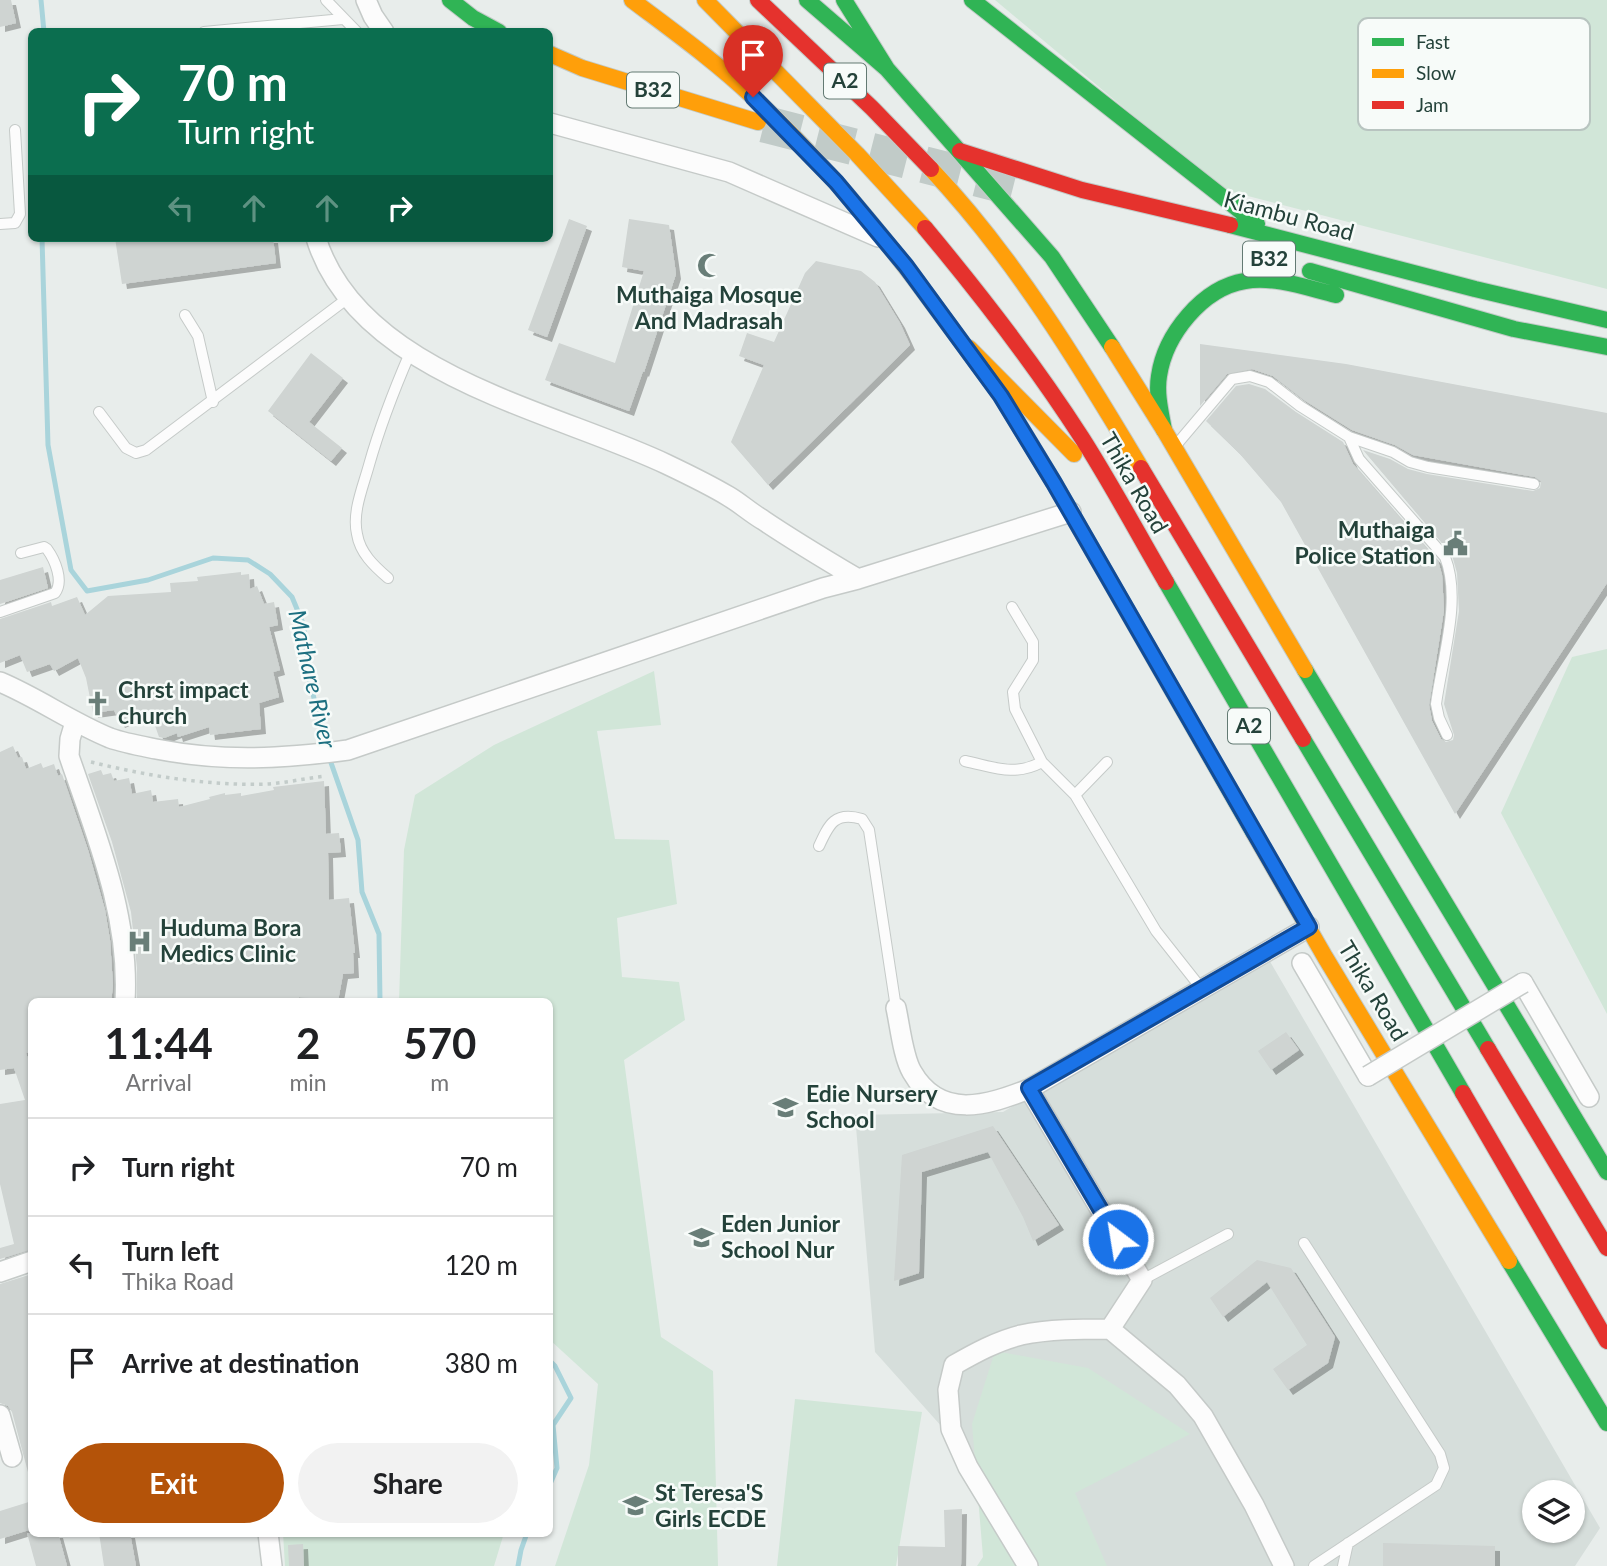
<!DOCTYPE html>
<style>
body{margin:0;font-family:Lato,sans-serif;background:#f2f2f2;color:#202124;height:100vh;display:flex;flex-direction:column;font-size:26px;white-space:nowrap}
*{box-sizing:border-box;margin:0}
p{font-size:23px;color:#757577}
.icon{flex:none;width:38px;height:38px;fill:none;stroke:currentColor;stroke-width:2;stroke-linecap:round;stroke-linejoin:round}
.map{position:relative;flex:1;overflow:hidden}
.sheet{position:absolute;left:28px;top:998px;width:525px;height:539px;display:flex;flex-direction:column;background:#fff;border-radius:10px;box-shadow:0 2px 5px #0004}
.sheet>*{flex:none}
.top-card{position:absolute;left:28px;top:28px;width:525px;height:214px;border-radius:10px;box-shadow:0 2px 5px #0004;background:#0b6e4f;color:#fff;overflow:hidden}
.buttons{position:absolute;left:1522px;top:1480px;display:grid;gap:14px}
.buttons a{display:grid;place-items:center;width:63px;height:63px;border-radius:50%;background:#fff;box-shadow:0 2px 5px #0004;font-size:35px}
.pin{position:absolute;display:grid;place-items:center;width:60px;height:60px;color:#fff;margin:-72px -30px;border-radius:50% 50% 50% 0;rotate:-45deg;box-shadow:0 0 7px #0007}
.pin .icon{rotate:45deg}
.me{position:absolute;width:77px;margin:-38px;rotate:329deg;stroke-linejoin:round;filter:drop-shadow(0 0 5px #0008)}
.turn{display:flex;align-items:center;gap:24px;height:147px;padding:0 35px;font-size:32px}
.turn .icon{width:91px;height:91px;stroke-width:2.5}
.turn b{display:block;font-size:49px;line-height:60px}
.lanes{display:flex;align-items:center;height:66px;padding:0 35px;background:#0003;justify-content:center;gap:35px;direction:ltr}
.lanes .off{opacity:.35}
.eta{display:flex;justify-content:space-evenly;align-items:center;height:119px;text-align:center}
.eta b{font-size:42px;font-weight:700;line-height:49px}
.cta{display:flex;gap:14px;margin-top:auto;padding:14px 35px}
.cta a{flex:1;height:80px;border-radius:42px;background:#b45309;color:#fff;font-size:28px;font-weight:700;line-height:80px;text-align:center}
.cta a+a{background:#f2f2f2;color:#202124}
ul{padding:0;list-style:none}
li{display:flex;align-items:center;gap:21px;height:98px;padding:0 35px;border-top:2px solid #e0e0e0}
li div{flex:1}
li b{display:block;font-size:26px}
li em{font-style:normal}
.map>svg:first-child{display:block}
.built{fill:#d6dedb;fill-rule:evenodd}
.green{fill:#d1e6d8}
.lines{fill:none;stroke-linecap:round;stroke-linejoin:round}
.stream{stroke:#a9d4db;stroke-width:5}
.building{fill:#cfd4d2;filter:url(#shadow)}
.highway-tunnel{stroke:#c1cbc8;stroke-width:37;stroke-dasharray:37 18;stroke-linecap:butt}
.lane-casing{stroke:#c5cac8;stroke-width:12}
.street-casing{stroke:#c5cac8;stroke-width:22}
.fast-casing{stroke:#c3cbc8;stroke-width:18}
.slow-casing{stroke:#c3cbc8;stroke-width:18}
.jam-casing{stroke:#c3cbc8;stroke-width:18}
.path{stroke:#c3ccca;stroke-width:3.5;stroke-dasharray:3.5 5;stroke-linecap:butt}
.lane{stroke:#fcfcfc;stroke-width:10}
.street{stroke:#fcfcfc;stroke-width:19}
.fast{stroke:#30b455;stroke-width:16}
.slow{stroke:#ff9f0a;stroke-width:16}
.jam{stroke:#e5322d;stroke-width:16}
.street-bridge-casing{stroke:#c5cac8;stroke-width:22;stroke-linecap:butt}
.street-bridge{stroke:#fcfcfc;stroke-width:19}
.route-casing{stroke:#114b97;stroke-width:18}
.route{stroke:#1a73e8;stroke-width:12}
.labels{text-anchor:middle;stroke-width:5;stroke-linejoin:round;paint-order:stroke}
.shield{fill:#f7fbf9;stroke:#637a73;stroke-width:2}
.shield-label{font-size:21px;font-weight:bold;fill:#24423a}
.street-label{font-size:23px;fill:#24423a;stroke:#f7fbf9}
.poi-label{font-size:23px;font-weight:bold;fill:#24423a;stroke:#f7fbf9;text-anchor:start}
.water-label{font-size:24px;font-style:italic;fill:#1c6f80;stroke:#f7fbf9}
.key{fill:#f7fbf9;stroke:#b8c4c0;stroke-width:2}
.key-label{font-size:19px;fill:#24423a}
</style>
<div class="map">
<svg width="1607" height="1566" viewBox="0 0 1607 1566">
<defs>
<filter id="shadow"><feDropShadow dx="5" dy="5" stdDeviation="0" flood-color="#0004"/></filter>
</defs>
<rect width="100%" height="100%" fill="#e8edeb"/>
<path class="built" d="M1268 958 1600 1528 1575 1566H1037L968 1456 875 1352 855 1115 1003 1112ZM1535 1493H1573V1531H1535Z"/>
<path class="green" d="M995 0H1607V289L1221 189Z
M1607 649V1014L1501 813 1572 657Z
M654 671 661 725 597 731 615 839 669 840 677 904 617 918 622 977 679 982 685 1020 624 1060 661 1337 713 1371 718 1566H555L589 1465 598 1384 550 1340V1001H399L404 850 415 795 494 745Z
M995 1351 1088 1368 1190 1434 1075 1493 1107 1566H977L983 1557 972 1424Z
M795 1399 922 1412 896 1566H777Z
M283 1533H504L494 1566H285Z"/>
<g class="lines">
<path class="stream" d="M41 0 44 32
M42 238 48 445 71 570 87 591 148 580 213 558 248 560 270 574 292 597 304 626 308 674 326 747
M329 757 358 840 362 892 379 934 380 1001
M550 1361 555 1366 571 1398 553 1425 557 1468 550 1484
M518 1566 521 1550 527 1533"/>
</g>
<path class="building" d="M0 0H11L16 23 0 27Z
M569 219 587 226 547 337 528 330Z
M629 219 669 225 676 274 644 372 643 371 629 411 545 380 559 343 615 363 644 271 622 267Z
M115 238H273L276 263 122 284Z
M816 261 861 271 875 282 900 323 910 345 768 485 731 442 764 365 739 356 747 333 774 342 805 273Z
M1200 344 1346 364 1607 413V583L1455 814 1281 502 1239 453 1206 421 1236 386 1249 384 1265 389 1296 412 1343 442 1353 464 1438 561 1442 575 1444 610 1429 705 1432 721 1441 739 1446 742 1453 740 1454 735 1444 704 1459 611 1457 573 1452 555 1363 450 1390 459 1408 469 1427 474 1533 491 1540 488 1541 481 1535 477 1413 455 1395 445 1352 430 1304 400 1273 376 1252 369 1227 374 1200 406Z
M311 353 343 378 309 422 342 448 331 461 268 411Z
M43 567 48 588 0 604V580Z
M241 572V575L249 574 250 589 257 586 264 604 274 602 278 625 269 627 280 670 273 672 279 697 259 703 261 729 210 735 209 727 178 737 177 733 164 738 159 737 152 717 148 718 146 712 120 723 114 710 93 713 86 678 78 658 54 671 50 664 27 672 20 655 0 663V619L51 602 52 606 77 597 85 615 108 596 171 592 170 583 198 581 197 577Z
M13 746 18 758 22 757 26 769 41 763 43 768 54 764 58 776 62 774 88 850 105 910 110 940 113 986 111 1001H32V1052L26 1053 32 1070V1249L0 1259V1248L14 1244 0 1184V1104L25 1100 14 1068 0 1070V752Z
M101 770 103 775 111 773 114 781 129 778 132 794 151 790 153 802 178 799 179 807 210 799 209 797 225 793V795L241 793V796L274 790 273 787 324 781 326 834 339 833 341 852 328 853 329 900 349 898 355 953H353L354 973 343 974 338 1001 299 997V1001H137V968L131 912 112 842 88 774Z
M1286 1032 1299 1050 1271 1070 1258 1051Z
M993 1126 1059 1225 1033 1241 1023 1217 988 1152 922 1172 919 1273 894 1281 902 1155Z
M1257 1260 1291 1268 1335 1337 1328 1363 1288 1390 1273 1369 1307 1345 1267 1282 1223 1317 1210 1298Z
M32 1274V1476H29L12 1412 8 1406 0 1403V1284Z
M32 1501V1529L0 1539V1511Z
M962 1509 961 1566H898V1546L945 1547 944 1510Z
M27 1533H58L67 1566H36Z
M99 1533H130L136 1566H104Z
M1383 1543 1495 1546V1566H1383Z
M303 1544 304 1566H289L288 1545Z"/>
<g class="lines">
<path class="highway-tunnel" d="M764 124 1024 190"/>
<defs>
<path id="lane" d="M326 0 357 32
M204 32 343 19
M0 224 15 223 20 214 15 130
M185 315 198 336 213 402
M99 412 126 448 136 453 146 450 348 298
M1349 437 1359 459 1445 557C1462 600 1442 658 1436 704L1439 718 1447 735
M1177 444 1232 379 1250 376 1269 382 1300 406 1349 437 1393 452 1410 462 1428 467 1534 484
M388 578C374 566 360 553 357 534 352 512 363 487 369 465 380 426 394 390 410 353
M1012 607 1033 642V660L1013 692 1015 709 1042 762 1075 795 1156 931 1201 988
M0 612 55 593C64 581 55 560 47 549L44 547 21 553
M965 761C994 767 1014 777 1042 762
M1075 795 1107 762
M819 846C829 824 835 811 862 819L869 830 896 1008
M1304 1243 1440 1454 1444 1468 1436 1485 1314 1566
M1142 1280 1228 1234
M1343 1566 1348 1543"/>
<path id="street" d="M366 0 373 16 384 32
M550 123 729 172 878 237
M316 238C358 374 552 410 666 464 687 474 708 484 728 496 740 503 751 513 763 520 794 541 826 560 858 579
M0 682C38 698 71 722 110 738 124 743 141 746 156 749 223 762 281 759 348 750L823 588 858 579 1071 512
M75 722 70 739 69 756C96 835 130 916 125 1001
M1302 963 1368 1076
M1523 983 1589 1097
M896 1008C900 1026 903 1057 912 1072 940 1121 988 1105 1029 1089L1309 927
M1029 1089 1142 1280 1110 1329 1177 1385 1203 1416 1254 1505 1284 1566
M0 1272 32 1261
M0 1415 12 1457
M268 1533 272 1566
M1028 1566 968 1467 951 1429 948 1390 954 1365C975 1353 997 1341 1021 1335 1049 1329 1081 1329 1110 1329"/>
<path id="fast" d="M450 0 473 18 499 32
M807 0 887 69
M844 0 887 69 1052 257 1112 347
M972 0 1257 224
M1230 225 1475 289 1607 320
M1310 271 1514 329 1607 347
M937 309 1001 395 1054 483 1254 833
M1164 430C1161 413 1156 394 1159 376 1165 335 1202 288 1245 281 1275 276 1307 288 1336 295
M1166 582 1463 1093
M1305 670 1607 1172
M1303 739 1488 1049
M1509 1261 1607 1423"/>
<path id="slow" d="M632 0C673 31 715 61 752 96 821 160 882 233 937 309
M705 0 857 154 925 228
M550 54 582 68 758 122
M931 169C1014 257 1079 364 1141 468
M1112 347 1164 430 1305 670
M969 348 1074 454
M1254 833 1325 957 1509 1261"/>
<path id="jam" d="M758 0 872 108 931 169
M960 151 1082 190 1230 225
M925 228C981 295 1035 365 1082 438 1112 485 1138 534 1166 582
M1141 468 1303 739
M1488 1049 1607 1248
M1463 1093 1607 1341"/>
</defs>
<use href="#lane" class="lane-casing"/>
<use href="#street" class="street-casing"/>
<use href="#fast" class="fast-casing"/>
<use href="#slow" class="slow-casing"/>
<use href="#jam" class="jam-casing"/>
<path class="path" d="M91 762C148 776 208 786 267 784 286 783 306 778 326 776"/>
<use href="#lane" class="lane"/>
<use href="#street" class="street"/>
<use href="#fast" class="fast"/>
<use href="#slow" class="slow"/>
<use href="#jam" class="jam"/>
<defs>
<path id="street-bridge" d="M1368 1076 1523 983"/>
</defs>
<use href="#street-bridge" class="street-bridge-casing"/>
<use href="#street-bridge" class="street-bridge"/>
</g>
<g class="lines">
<defs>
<path id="route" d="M753 97 836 182 906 266 1001 396 1054 483 1309 927 1029 1088 1118 1239"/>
</defs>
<use href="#route" class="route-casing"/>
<use href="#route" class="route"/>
</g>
<defs>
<symbol id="mosque-bare" viewBox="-9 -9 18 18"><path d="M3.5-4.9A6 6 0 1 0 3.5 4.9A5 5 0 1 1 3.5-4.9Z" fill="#697e78" stroke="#f7fbf9" stroke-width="2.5" paint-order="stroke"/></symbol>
<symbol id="civic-bare" viewBox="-9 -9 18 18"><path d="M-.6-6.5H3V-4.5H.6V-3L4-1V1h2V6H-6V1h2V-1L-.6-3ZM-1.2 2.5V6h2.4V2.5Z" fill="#697e78" stroke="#f7fbf9" stroke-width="2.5" paint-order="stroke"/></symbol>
<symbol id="church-bare" viewBox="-9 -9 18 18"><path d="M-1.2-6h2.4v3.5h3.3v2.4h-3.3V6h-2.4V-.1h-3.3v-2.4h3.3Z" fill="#697e78" stroke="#f7fbf9" stroke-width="2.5" paint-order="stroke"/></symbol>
<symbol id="hospital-bare" viewBox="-9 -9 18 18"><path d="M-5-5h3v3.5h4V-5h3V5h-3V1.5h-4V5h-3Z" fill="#697e78" stroke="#f7fbf9" stroke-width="2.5" paint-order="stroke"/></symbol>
<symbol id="school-bare" viewBox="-9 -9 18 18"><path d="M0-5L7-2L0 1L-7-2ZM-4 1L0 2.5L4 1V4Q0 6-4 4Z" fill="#697e78" stroke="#f7fbf9" stroke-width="2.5" paint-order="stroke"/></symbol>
</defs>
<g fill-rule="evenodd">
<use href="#mosque-bare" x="692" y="248" width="35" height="35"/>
<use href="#civic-bare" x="1438" y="526" width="35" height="35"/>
<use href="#church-bare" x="80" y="686" width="35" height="35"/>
<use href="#hospital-bare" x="122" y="924" width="35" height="35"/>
<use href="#school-bare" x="768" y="1090" width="35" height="35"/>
<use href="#school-bare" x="684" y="1220" width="35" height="35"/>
<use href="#school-bare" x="618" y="1488" width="35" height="35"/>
</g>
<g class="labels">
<g class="shield">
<rect x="824" y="63.5" width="42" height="35" rx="5"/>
<rect x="627" y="72.5" width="52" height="35" rx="5"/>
<rect x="1243" y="241.5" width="52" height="35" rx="5"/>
<rect x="1228" y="708.5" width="42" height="35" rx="5"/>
</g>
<g class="shield-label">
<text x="845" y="88">A2</text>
<text x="653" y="97">B32</text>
<text x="1269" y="266">B32</text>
<text x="1249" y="733">A2</text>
</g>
<g class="street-label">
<text transform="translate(1289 216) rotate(15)" y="8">Kiambu Road</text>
<text transform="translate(1134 483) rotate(60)" y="8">Thika Road</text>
<text transform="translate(1373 991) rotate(59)" y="8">Thika Road</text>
</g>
<g class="poi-label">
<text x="709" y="303" text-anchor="middle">Muthaiga Mosque<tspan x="709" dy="26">And Madrasah</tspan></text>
<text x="1435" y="538" text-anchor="end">Muthaiga<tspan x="1435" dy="26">Police Station</tspan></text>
<text x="118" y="698">Chrst impact<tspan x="118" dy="26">church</tspan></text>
<text x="160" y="936">Huduma Bora<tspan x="160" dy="26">Medics Clinic</tspan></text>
<text x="806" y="1102">Edie Nursery<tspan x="806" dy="26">School</tspan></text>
<text x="721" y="1232">Eden Junior<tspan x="721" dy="26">School Nur</tspan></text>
<text x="655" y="1501">St Teresa'S<tspan x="655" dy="26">Girls ECDE</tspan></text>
</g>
<g class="water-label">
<text transform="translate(312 679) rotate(77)" y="8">Mathare River</text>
</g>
</g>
<rect x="1358" y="18" width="232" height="112" rx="10" class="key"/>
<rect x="1372" y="38" width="32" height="8" fill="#30b455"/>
<rect x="1372" y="69" width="32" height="9" fill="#ff9f0a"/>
<rect x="1372" y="101" width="32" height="8" fill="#e5322d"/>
<g class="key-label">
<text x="1416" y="49">Fast</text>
<text x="1416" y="80">Slow</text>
<text x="1416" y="112">Jam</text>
</g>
</svg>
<div class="buttons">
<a><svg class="icon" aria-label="layers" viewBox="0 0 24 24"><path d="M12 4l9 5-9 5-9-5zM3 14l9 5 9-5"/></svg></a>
</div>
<div class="pin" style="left:753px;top:97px;background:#d93025"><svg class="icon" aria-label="arrive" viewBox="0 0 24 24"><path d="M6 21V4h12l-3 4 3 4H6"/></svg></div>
<svg class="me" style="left:1118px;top:1239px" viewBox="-20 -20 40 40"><circle r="17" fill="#1a73e8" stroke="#fff" stroke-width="3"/><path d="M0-11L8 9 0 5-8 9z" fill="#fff"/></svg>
<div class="top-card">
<div class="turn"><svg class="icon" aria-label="right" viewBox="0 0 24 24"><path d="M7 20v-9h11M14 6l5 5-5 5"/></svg><div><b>70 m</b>Turn right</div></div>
<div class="lanes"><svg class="icon off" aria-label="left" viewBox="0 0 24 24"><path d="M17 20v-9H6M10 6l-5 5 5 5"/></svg><svg class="icon off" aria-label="ahead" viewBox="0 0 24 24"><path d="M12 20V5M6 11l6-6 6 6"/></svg><svg class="icon off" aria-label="ahead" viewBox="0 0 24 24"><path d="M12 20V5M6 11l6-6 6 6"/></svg><svg class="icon" aria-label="right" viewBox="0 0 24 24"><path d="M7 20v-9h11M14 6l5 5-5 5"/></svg></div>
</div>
<section class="sheet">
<div class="eta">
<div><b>11:44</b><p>Arrival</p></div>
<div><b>2</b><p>min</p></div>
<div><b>570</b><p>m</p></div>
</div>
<ul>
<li><svg class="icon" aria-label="right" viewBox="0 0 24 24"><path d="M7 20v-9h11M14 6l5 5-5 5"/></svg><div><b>Turn right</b></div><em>70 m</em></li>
<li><svg class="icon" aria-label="left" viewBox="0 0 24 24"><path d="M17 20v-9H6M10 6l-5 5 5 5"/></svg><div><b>Turn left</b><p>Thika Road</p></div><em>120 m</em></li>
<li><svg class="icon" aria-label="arrive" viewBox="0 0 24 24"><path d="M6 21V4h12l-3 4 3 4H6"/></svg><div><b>Arrive at destination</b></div><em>380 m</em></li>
</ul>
<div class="cta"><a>Exit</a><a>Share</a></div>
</section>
</div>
